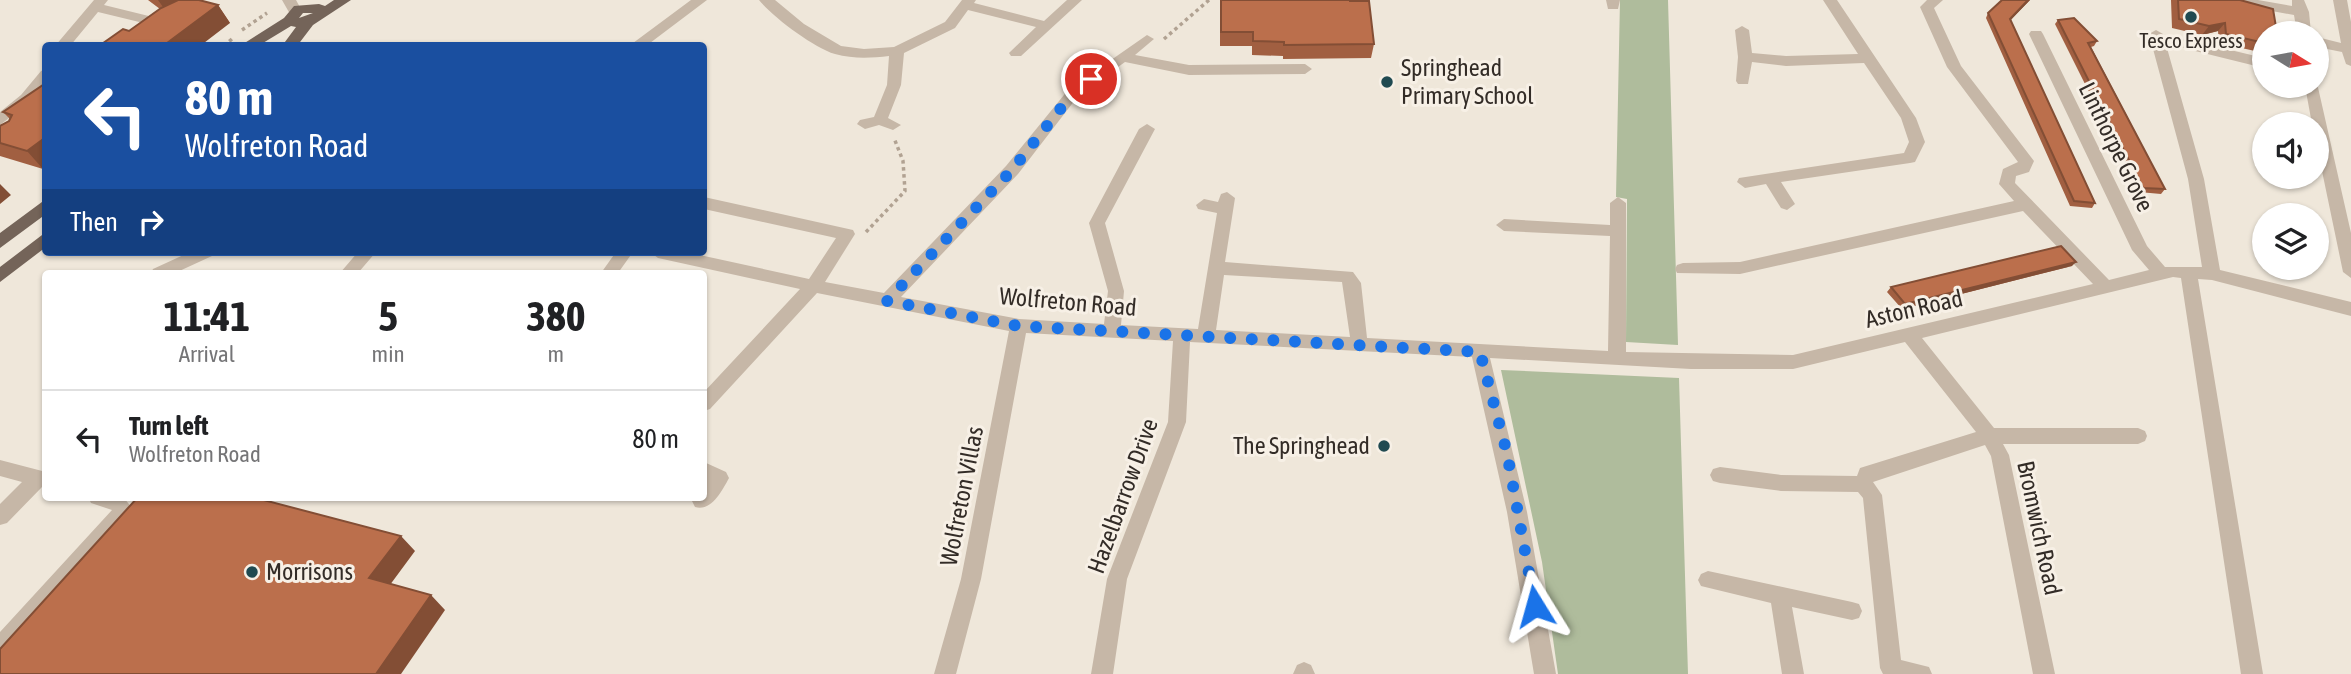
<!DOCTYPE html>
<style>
body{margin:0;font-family:"Asap Condensed",sans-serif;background:#f2f2f2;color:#202124;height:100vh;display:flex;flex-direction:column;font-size:26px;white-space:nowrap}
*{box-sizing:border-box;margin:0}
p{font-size:23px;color:#757577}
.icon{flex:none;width:38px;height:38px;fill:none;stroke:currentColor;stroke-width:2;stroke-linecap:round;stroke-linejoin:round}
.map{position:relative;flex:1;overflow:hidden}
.side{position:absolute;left:42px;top:270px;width:665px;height:231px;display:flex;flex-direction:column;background:#fff;border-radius:7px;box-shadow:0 2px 5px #0004}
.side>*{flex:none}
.top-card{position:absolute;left:42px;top:42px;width:665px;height:214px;border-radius:7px;box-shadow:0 2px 5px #0004;background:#1a4fa0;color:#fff;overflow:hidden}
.needle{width:46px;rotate:101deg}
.controls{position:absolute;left:2252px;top:21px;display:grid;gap:14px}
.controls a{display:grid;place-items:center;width:77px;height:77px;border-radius:50%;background:#fff;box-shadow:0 2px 5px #0004;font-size:35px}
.pin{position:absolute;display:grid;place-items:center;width:60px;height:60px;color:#fff;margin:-30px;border:4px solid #fff;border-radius:50%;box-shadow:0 2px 7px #0007}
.me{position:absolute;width:77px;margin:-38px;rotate:352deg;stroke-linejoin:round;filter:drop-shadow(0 0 5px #0008)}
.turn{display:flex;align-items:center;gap:24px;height:147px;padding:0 28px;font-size:32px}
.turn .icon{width:91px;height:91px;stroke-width:2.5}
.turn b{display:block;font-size:49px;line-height:60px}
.then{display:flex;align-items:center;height:66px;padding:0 28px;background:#0003;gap:14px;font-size:26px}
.eta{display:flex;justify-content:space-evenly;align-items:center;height:119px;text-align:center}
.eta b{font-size:42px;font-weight:700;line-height:49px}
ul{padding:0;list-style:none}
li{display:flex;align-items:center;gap:21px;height:98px;padding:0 28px;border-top:2px solid #e0e0e0}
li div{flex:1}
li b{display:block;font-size:26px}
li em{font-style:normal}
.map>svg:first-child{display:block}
.green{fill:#afbc9c}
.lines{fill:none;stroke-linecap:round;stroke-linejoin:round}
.path{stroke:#b1a292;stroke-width:3.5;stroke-dasharray:3.5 3.5;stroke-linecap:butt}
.minor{fill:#c6b7a7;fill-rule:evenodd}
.major{fill:#746459;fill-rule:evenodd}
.wall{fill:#a15f41}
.shaded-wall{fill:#834e35}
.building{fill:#bb6f4c;stroke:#834e35;stroke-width:2}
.route{stroke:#1a73e8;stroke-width:12;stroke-dasharray:0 21.6}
.poi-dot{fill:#204a51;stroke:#f7f0e6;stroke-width:2.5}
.labels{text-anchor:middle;stroke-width:6;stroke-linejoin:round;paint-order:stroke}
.far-poi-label{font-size:21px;fill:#332c27;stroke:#f7f0e6}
.poi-label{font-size:24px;fill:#332c27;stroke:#f7f0e6;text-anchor:start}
.street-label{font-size:24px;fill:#332c27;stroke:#f7f0e6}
</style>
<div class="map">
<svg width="2351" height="674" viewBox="0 0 2351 674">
<rect width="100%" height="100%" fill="#efe7da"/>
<path class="green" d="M1620 0H1668L1678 345 1626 342 1627 199 1616 197Z
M1501 370 1679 378 1688 674H1558L1542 562Z"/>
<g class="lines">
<path class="path" d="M242 30 267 13
M1164 39 1209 0
M224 46 233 38
M866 232 905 191 903 161 894 138"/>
<path class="minor" d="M94 0H108L104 5 169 21 171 24 164 28 98 12 70 46H55Z
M282 0H296L302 11 295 15 290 14Z
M691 0H707L646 46H629Z
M759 0H775L804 24 841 46 864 49 894 47 945 22 962 0H976L974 3 1044 21 1067 0H1082L1021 56H1011L1009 53 1036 27 968 10 955 28 904 53 901 85 888 118 901 125 893 130 879 125 865 129 857 124 860 120 874 117 887 85 889 56C871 58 853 59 835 54 813 47 774 18 759 0Z
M1606 0H1620L1618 9H1608Z
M1823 0H1837L1916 118 1925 142 1915 162 1910 163 1781 182 1795 204 1787 210 1781 208 1766 184 1745 188 1737 182 1739 178 1904 153 1909 142 1901 118 1864 63 1786 66 1752 62 1748 84H1738L1736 81 1738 57 1735 30 1742 26 1749 30 1752 53 1786 56 1858 54Z
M1927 0H1943L1934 8 1961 66 2034 161 2029 172 2016 176 2015 183 2109 280 2149 270 2132 250 2029 34 2031 31H2041L2043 34 2147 246 2165 267H2202L2188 179 2149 34 2156 30 2163 34 2204 179 2220 270 2351 302V316L2212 280 2198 279 2263 674H2241L2181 278 2173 277 1922 338 1994 428H2138L2145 431 2147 436 2145 441 2138 444H2003L2009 455 2055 674H2033L1991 456 1985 445 1873 482 1882 495 1901 660 1929 667 1932 674H1883L1880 668 1863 498 1858 492 1781 491 1720 483 1713 481 1710 475 1713 469 1720 467 1781 475 1857 476 1860 468 1976 432 1905 342 1793 369H1691L1490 358 1527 512 1556 674H1534L1507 512 1472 357 1190 342 1186 422 1127 579 1113 674H1091L1107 579 1168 422 1173 341 1026 333 981 579 956 674H934L961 579 1009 331 817 293 710 409 704 411V392L800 289 658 258 650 252H686L809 279 836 238 704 209V197L853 230 855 234 825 282 884 293 1006 166 1068 90 1147 35 1154 39 1135 55 1189 65 1305 64 1312 69 1305 74 1189 75 1125 62 1078 96 1018 174 901 297 1019 319 1104 324 1108 291 1089 223 1139 129 1147 124 1155 129 1105 223 1124 291 1121 325 1198 329 1217 213 1198 209 1196 205 1204 199 1218 202 1221 194 1227 192 1235 198 1225 262 1353 272 1361 283 1367 338 1608 351 1610 236 1504 231 1496 225 1504 219 1610 225V203L1618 197 1626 203V352L1793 355 2093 284 2023 211 1740 274 1677 273 1675 269 1677 265 1683 263 1740 262 2014 201 1999 184 2003 169 2018 162 1947 67 1920 7ZM1224 275 1342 282 1350 337 1216 330Z
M2227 0H2258L2292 6V0H2304L2309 12 2311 33H2297L2294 15 2234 4Z
M2333 0H2347L2351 22V66L2346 64 2342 52 2317 47V37L2341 43Z
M2180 38 2264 58V68L2175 46 2173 43Z
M46 69V84L31 101 0 125V112L21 95 41 71Z
M2317 83 2351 233V278L2343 272 2317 147V124H2312L2305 86H2317Z
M190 252H214L212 256 175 273H151L153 269Z
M358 252H376L358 273H340Z
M616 252H633L618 273H601Z
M0 460 46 472V488L42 487 7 523 0 525V504L22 482 0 476Z
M704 462 726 472 729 478C722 491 711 512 695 507L692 501 694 497H704L706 480 704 479Z
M88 497H123L134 510 129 519 7 654 0 657V632L112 510 91 503Z
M1708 571 1852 602 1859 604 1862 611 1859 618 1852 620 1792 607 1804 674H1782L1771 603 1701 586 1698 580 1701 574Z
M1304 662 1311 665 1315 674H1293L1297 665Z"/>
<path class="major" d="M334 0H351L313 25 297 46H282L296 27 291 26 258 46H240L284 18 294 6 319 4 325 6ZM303 13H313L299 18Z
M46 199V214L0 248V233Z
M46 232V247L0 282V267Z"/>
</g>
<path class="wall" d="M148 0H200L218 5 230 23 160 9Z
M1220 0 1374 44 1371 58 1283 59V56L1252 55V46H1220Z
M2002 0H2030L2010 20 2095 203 2092 208 2070 206 1986 18 1988 13Z
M2171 0H2240L2264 33V53L2219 43 2218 31 2202 35 2172 28Z
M2058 20 2097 41 2094 46 2091 47 2165 189 2161 194 2139 192 2055 24Z
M46 83 43 169 0 156V126L9 121 10 119 3 112Z
M2072 266 1902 309 1887 292 1891 287Z"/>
<path class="shaded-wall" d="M158 0H200L168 14Z
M2028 0H2030L2007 24 2010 19Z
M218 5 230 23 200 46H163Z
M2225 23 2218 31 2202 35 2209 26Z
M46 137V167L43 169 27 151Z
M0 184 11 195 0 204Z
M2076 262 2072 266 1902 309 1905 304Z
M401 536 415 551 384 593 369 578Z
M431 595 445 610 401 674H376Z"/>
<path class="building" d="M178 0H199L218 5 163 46H99L123 29 129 31 161 8Z
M1221 0H1350V1H1369L1374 44 1284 45V42L1253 41V32H1221Z
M2002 0H2028L2010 19 2095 203 2074 201 1988 13Z
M2178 0H2240L2273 9 2277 33H2264V43L2226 34 2225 23 2209 26 2179 19Z
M2074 18 2097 41 2088 43 2165 189 2143 188 2058 20Z
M46 83V137L27 151 0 143V126L9 121 12 115 3 112Z
M2061 246 2076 262 1905 304 1891 287Z
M138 497H252L401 536 369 578 431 595 376 674H0V649Z"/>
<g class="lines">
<path class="route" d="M1091 79 1073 93 1012 170 887 301 1019 326 1480 352 1507 453 1535 606"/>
</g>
<g class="poi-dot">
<circle cx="2191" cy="17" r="7"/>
<circle cx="1387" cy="82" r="7"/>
<circle cx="1384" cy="446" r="7"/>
<circle cx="252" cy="572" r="7"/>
</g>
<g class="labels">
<g class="far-poi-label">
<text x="2191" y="48">Tesco Express</text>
</g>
<g class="poi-label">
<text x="1401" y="76">Springhead<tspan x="1401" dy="28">Primary School</tspan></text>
<text x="1370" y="454" text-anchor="end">The Springhead</text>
<text x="266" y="580">Morrisons</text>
</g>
<g class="street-label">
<text transform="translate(2116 147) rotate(64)" y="8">Linthorpe Grove</text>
<text transform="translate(1068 302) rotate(5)" y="8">Wolfreton Road</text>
<text transform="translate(1914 309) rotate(-13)" y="8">Aston Road</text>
<text transform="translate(962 496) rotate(-79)" y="8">Wolfreton Villas</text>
<text transform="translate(1123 496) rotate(-70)" y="8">Hazelbarrow Drive</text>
<text transform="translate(2039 528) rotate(78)" y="8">Bromwich Road</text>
</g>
</g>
</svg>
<div class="controls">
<a><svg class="needle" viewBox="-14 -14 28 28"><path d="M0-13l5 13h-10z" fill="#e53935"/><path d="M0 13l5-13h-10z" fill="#757577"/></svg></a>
<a><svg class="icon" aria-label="sound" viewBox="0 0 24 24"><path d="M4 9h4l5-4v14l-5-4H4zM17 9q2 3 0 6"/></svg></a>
<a><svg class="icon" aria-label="layers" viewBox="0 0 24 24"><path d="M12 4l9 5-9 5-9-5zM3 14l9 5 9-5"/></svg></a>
</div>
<div class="pin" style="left:1091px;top:79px;background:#d93025"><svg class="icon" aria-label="arrive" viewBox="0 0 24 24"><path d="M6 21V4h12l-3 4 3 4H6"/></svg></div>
<svg class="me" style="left:1535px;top:606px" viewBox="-20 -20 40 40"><path d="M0-17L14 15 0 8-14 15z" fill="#1a73e8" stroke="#fff" stroke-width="4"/></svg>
<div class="top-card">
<div class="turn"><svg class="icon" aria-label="left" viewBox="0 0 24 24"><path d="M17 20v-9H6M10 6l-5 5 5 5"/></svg><div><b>80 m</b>Wolfreton Road</div></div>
<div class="then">Then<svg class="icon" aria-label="right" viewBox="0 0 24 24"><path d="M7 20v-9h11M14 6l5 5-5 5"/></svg></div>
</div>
<section class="side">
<div class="eta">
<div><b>11:41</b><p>Arrival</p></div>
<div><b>5</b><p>min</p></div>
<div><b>380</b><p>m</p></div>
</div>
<ul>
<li><svg class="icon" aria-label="left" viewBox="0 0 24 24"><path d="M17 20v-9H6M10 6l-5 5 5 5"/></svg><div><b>Turn left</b><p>Wolfreton Road</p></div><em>80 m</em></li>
</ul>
</section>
</div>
